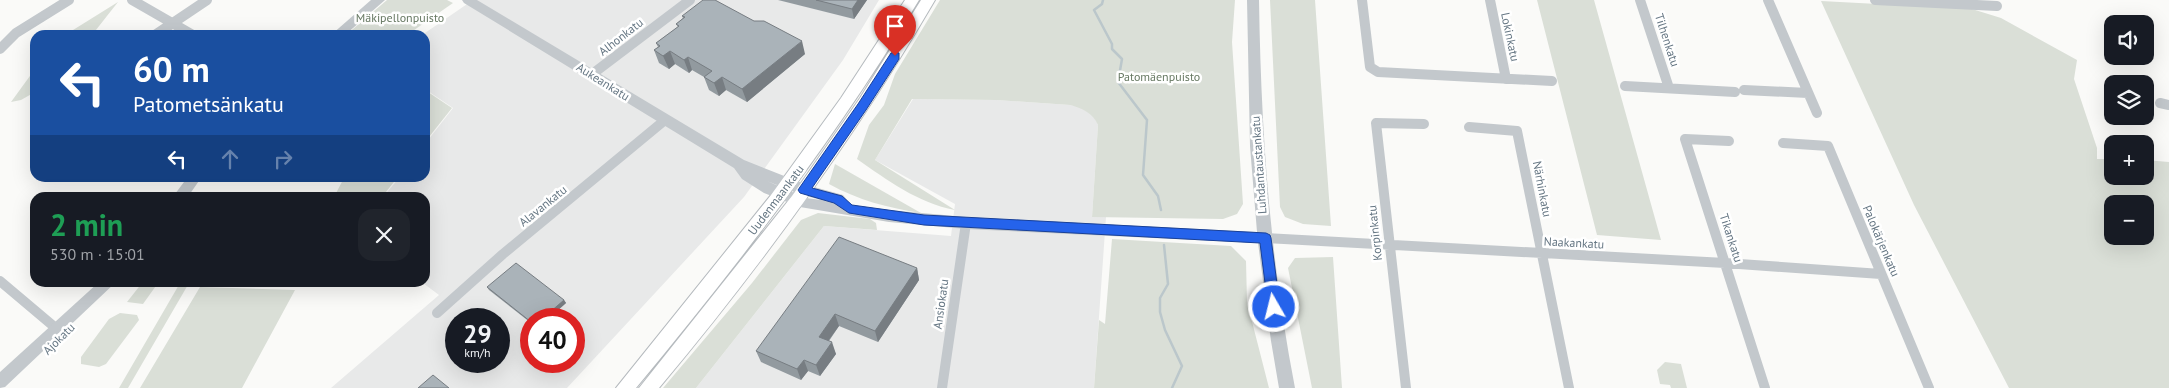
<!DOCTYPE html>
<meta charset="utf-8">
<style>
body{margin:0;font-family:"PT Sans",sans-serif;background:#20242c;color:#f1f3f6;height:100vh;display:flex;flex-direction:column;font-size:19px;white-space:nowrap}
*{box-sizing:border-box;margin:0}
p{font-size:16px;color:#9ea1a6}
.icon{flex:none;width:28px;height:28px;fill:none;stroke:currentColor;stroke-width:2;stroke-linecap:round;stroke-linejoin:round}
.map{position:relative;flex:1;overflow:hidden}
.panel{position:absolute;left:30px;top:192px;width:400px;height:95px;display:flex;flex-direction:column;background:#171b24;border-radius:15px;box-shadow:0 5px 20px #0002}
.panel>*{flex:none}
.hud{position:absolute;left:30px;top:30px;width:400px;height:152px;border-radius:15px;box-shadow:0 5px 20px #0002;background:#1a4fa0;color:#fff;overflow:hidden}
.buttons{position:absolute;left:2104px;top:15px;display:grid;gap:10px}
.buttons a{display:grid;place-items:center;width:50px;height:50px;border-radius:10px;background:#171b24;box-shadow:0 5px 20px #0002;font-size:25px}
.speed{position:absolute;left:445px;top:308px;display:flex;gap:10px;font-size:25px;font-weight:700;text-align:center}
.speed>*{display:grid;place-content:center;width:65px;height:65px;border-radius:50%;background:#171b24;box-shadow:0 5px 20px #0002;line-height:1}
.speed small{font-size:12px;font-weight:400}
.speed .limit{border:8px solid #d22;background:#fff;color:#111}
.pin{position:absolute;display:grid;place-items:center;width:42px;height:42px;color:#fff;margin:-51px -21px;border-radius:50% 50% 50% 0;rotate:-45deg;box-shadow:0 0 5px #0007}
.pin .icon{rotate:45deg}
.me{position:absolute;width:55px;margin:-28px;rotate:352deg;stroke-linejoin:round;filter:drop-shadow(0 0 4px #0008)}
.turn{display:flex;align-items:center;gap:18px;height:105px;padding:0 20px;font-size:22px}
.turn .icon{width:65px;height:65px;stroke-width:2.5}
.turn b{display:block;font-size:35px;line-height:42px}
.lanes{display:flex;align-items:center;height:48px;padding:0 20px;background:#0003;justify-content:center;gap:25px;direction:ltr}
.lanes .off{opacity:.35}
.round{display:grid;place-items:center;flex:none;width:52px;height:52px;border-radius:15px;background:#20242c}
.overview{display:flex;align-items:center;justify-content:space-between;height:85px;padding:0 20px}
h1{font-size:30px;font-weight:700;line-height:38px;color:#1e9e55}
.map>svg:first-child{display:block}
.built{fill:#e8e9e9;fill-rule:evenodd}
.green{fill:#dadfd7;fill-rule:evenodd}
.lines{fill:none;stroke-linecap:round;stroke-linejoin:round}
.stream{stroke:#bbc7cb;stroke-width:2.5}
.primary-casing{stroke:#b5babe;stroke-width:2}
.minor{stroke:#c3c8cc;stroke-width:10}
.tertiary{fill:#c3c8cc;fill-rule:evenodd}
.primary{fill:#fff;fill-rule:evenodd}
.wall{fill:#929a9f}
.shaded-wall{fill:#777d82}
.building{fill:#aab3b9;stroke:#777d82}
.route{fill:#2563eb;stroke:#184099}
.labels{text-anchor:middle;stroke-width:5;stroke-linejoin:round;paint-order:stroke}
.park-label{font-size:12px;fill:#687a64;stroke:#fff}
.street-label{font-size:12px;fill:#657683;stroke:#fff}
</style>
<div class="map">
<svg width="2169" height="388" viewBox="0 0 2169 388">
<rect width="100%" height="100%" fill="#fafaf8"/>
<path class="built" d="M473 0H879L843 60 744 197 567 388H331L439 295 423 283 425 282V198L383 197 399 178H425V144L453 108 425 89V35H422ZM456 319H499V361H456ZM531 319H574V361H531Z
M913 99 996 100 1070 105 1081 107 1095 117 1098 125 1092 217H1106L1094 388H696L824 226 951 236 955 204 875 160Z"/>
<path class="green" d="M387 0H447L453 3 407 35H346Z
M940 0H1235L1232 42 1243 204 1237 214 1223 219 1092 217 1098 125C1093 113 1082 108 1070 105L996 100 912 99 875 160 955 210C918 203 887 180 857 159L869 125 884 105 895 74Z
M1270 0H1315L1331 226 1303 224 1285 217 1280 207Z
M1537 0H1594L1661 240 1597 235Z
M1821 1 1972 9 2001 18 2077 60 2074 79 2097 148V159H2112V176H2145V160L2169 162V388H2009L1914 205ZM2112 204H2145V236H2112Z
M118 2 92 35H65Z
M35 69V92L21 100 11 102Z
M425 90 452 108 425 142Z
M835 164 921 213C888 208 858 200 829 184Z
M344 178H397L382 197H334Z
M818 213 870 219 876 223 877 230 824 226 696 388H663L752 283 801 220Z
M1112 239 1231 246 1246 261 1247 302 1269 388H1094L1099 320 1105 324Z
M1333 257 1342 388H1312L1288 268 1295 258Z
M142 283H158L143 304 127 302Z
M180 283H189L128 388H119Z
M200 287 295 290 242 388H140Z
M120 313 137 315 139 320 106 364 99 367 81 364V357L109 319Z
M1665 362 1681 364 1687 388H1671L1670 385 1660 384 1657 370Z"/>
<g class="lines">
<path class="stream" d="M1103 0 1102 4 1094 10 1112 44V49L1122 59 1118 82 1147 120 1143 175 1158 196 1161 210
M1164 245 1168 284 1160 298V312L1165 330 1182 366 1172 388"/>
<defs>
<path id="primary" d="M905 0H919C836 138 739 264 636 388H616L771 195 841 98Z
M921 0H935C854 139 762 265 659 388H639L792 196 860 98Z"/>
</defs>
<use href="#primary" class="primary-casing"/>
<path class="minor" d="M132 0 193 35
M1362 0 1370 67 1378 72 1552 81
M1490 0 1506 79
M1640 0 1669 88
M1768 0 1817 113
M1875 0 1997 6
M155 35 207 0
M0 49 16 33 69 0
M591 75 690 0
M1625 86 1735 92
M1744 90 1808 93
M2160 103 2169 105
M1469 127 1517 131 1569 388
M1729 141 1685 139 1765 388
M1783 143 1828 146 1929 388
M1266 238 1725 263 1881 274
M0 281 64 335
M437 313 503 254 665 120
M942 388 966 223
M1406 388 1376 123 1424 124"/>
<path class="tertiary" d="M371 0H385L345 35H331Z
M462 0H477L744 160 807 185 843 195 851 205 889 210 966 217 1257 232 1250 146 1247 0H1259C1261 132 1270 259 1295 388H1279L1271 341 1258 243 966 229 889 222 800 207 764 193 742 179 734 168 464 3ZM767 181 799 194 821 200 806 198Z
M187 178H201L187 198H172Z
M99 282H116L5 387 0 388V372Z"/>
<use href="#primary" class="primary"/>
</g>
<path class="wall" d="M778 0H867L854 19Z
M682 16 805 54 747 102 726 90 719 96 709 90 704 77 692 70 689 73 675 64 669 69 659 63 654 50 658 47 656 43 678 27 676 24 683 18Z
M917 268 919 280 878 342 839 326 829 341 836 354 820 376 808 371 801 380 761 362 756 351Z
M487 287 564 300 566 303 548 319H531V323L489 290Z"/>
<path class="shaded-wall" d="M858 0H867L854 19 852 9Z
M802 41 805 54 747 102 742 89Z
M670 51 675 64 669 69 663 56Z
M688 57 692 70 689 73 684 60Z
M722 77 726 90 719 96 714 83Z
M917 268 919 280 878 342 875 331Z
M564 300 566 303 548 319H542Z
M835 314 839 326 823 348 819 337Z
M832 342 836 354 820 376 816 365Z
M804 360 808 371 801 380 797 369Z"/>
<path class="building" d="M703 0H715L754 21H764L802 41 742 89 722 77 714 83 704 77 712 71 688 57 684 60 670 51 663 56 654 50 660 46 656 43 679 26 676 24 685 17 682 16Z
M816 0H858L852 9Z
M839 237 917 268 875 331 835 314 819 337 832 342 816 365 804 360 797 369 756 351Z
M516 263 564 300 542 319H531V322L487 287Z
M433 375 449 388H418Z"/>
<path class="route" d="M895 52 899 53V59L866 110 812 188 842 196 852 205 924 215 1266 233 1270 235 1271 238 1280 307 1278 311H1270L1268 307 1260 243 924 225 849 213 834 203 800 193 798 190 800 187 858 104 891 53Z"/>
<g class="labels">
<g class="park-label">
<text x="400" y="22">Mäkipellonpuisto</text>
<text x="1159" y="81">Patomäenpuisto</text>
</g>
<g class="street-label">
<text transform="translate(621 37) rotate(-38)" y="4">Alhonkatu</text>
<text transform="translate(1510 37) rotate(78)" y="4">Lokinkatu</text>
<text transform="translate(1667 40) rotate(72)" y="4">Tilhenkatu</text>
<text transform="translate(603 82) rotate(32)" y="4">Aukeankatu</text>
<text transform="translate(1259 165) rotate(-94)" y="4">Luhdantaustankatu</text>
<text transform="translate(1542 189) rotate(79)" y="4">Närhinkatu</text>
<text transform="translate(776 200) rotate(-53)" y="4">Uudenmaankatu</text>
<text transform="translate(543 206) rotate(-39)" y="4">Alavankatu</text>
<text transform="translate(1375 233) rotate(-96)" y="4">Korpinkatu</text>
<text transform="translate(1731 238) rotate(72)" y="4">Tikankatu</text>
<text transform="translate(1881 241) rotate(67)" y="4">Palokärjenkatu</text>
<text transform="translate(1574 243) rotate(3)" y="4">Naakankatu</text>
<text transform="translate(941 304) rotate(-82)" y="4">Ansiokatu</text>
<text transform="translate(59 339) rotate(-45)" y="4">Ajokatu</text>
</g>
</g>
</svg>
<div class="buttons">
<a><svg class="icon" aria-label="sound" viewBox="0 0 24 24"><path d="M4 9h4l5-4v14l-5-4H4zM17 9q2 3 0 6"/></svg></a>
<a><svg class="icon" aria-label="layers" viewBox="0 0 24 24"><path d="M12 4l9 5-9 5-9-5zM3 14l9 5 9-5"/></svg></a>
<a>+</a>
<a>−</a>
</div>
<div class="speed"><div>29<small>km/h</small></div><div class="limit">40</div></div>
<div class="pin" style="left:895px;top:56px;background:#d93025"><svg class="icon" aria-label="arrive" viewBox="0 0 24 24"><path d="M6 21V4h12l-3 4 3 4H6"/></svg></div>
<svg class="me" style="left:1274px;top:307px" viewBox="-20 -20 40 40"><circle r="17" fill="#2563eb" stroke="#fff" stroke-width="3"/><path d="M0-11L8 9 0 5-8 9z" fill="#fff"/></svg>
<div class="hud">
<div class="turn"><svg class="icon" aria-label="left" viewBox="0 0 24 24"><path d="M17 20v-9H6M10 6l-5 5 5 5"/></svg><div><b>60 m</b>Patometsänkatu</div></div>
<div class="lanes"><svg class="icon" aria-label="left" viewBox="0 0 24 24"><path d="M17 20v-9H6M10 6l-5 5 5 5"/></svg><svg class="icon off" aria-label="ahead" viewBox="0 0 24 24"><path d="M12 20V5M6 11l6-6 6 6"/></svg><svg class="icon off" aria-label="right" viewBox="0 0 24 24"><path d="M7 20v-9h11M14 6l5 5-5 5"/></svg></div>
</div>
<section class="panel">
<div class="overview"><div><h1>2 min</h1><p>530 m · 15:01</p></div><a class="round"><svg class="icon" aria-label="close" viewBox="0 0 24 24"><path d="M6 6l12 12M18 6L6 18"/></svg></a></div>
</section>
</div>
